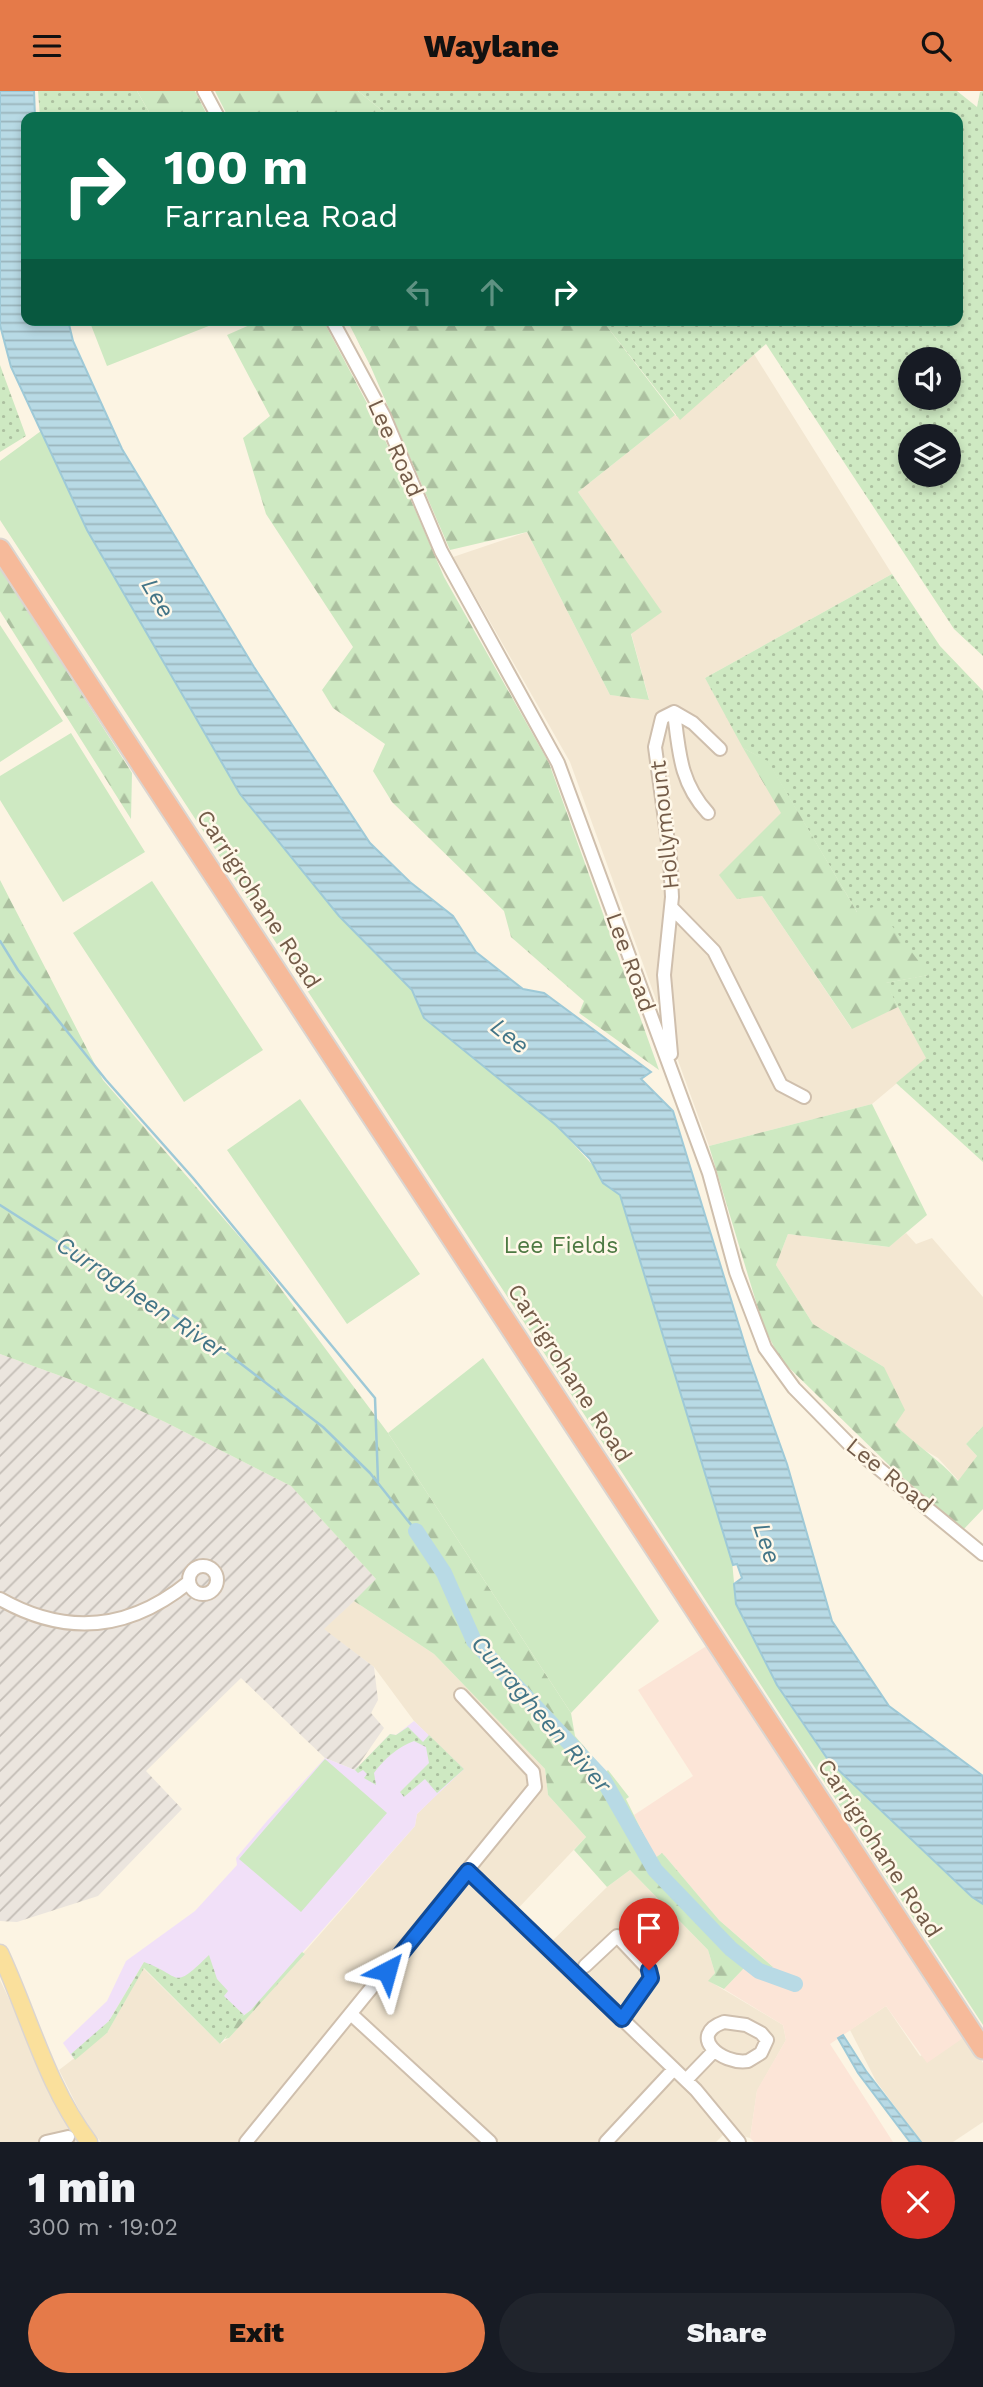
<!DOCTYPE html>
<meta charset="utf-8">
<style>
body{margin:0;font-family:"Work Sans",sans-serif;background:#20242c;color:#f1f3f6;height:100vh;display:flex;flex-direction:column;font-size:26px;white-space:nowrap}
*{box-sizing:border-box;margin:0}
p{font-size:23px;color:#9ea1a6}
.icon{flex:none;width:38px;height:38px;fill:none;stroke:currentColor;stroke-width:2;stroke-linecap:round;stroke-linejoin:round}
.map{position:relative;height:2051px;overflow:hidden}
.drawer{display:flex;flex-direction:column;background:#171b24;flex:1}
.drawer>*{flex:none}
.banner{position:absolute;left:21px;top:21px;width:942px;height:214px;border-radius:14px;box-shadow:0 4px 10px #0003;background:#0b6e4f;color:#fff;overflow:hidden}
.controls{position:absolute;left:898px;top:256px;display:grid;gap:14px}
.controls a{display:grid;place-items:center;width:63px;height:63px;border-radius:50%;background:#171b24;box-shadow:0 4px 10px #0003;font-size:35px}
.pin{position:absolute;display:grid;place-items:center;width:60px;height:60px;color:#fff;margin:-72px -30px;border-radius:50% 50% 50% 0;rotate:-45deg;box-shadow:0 0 7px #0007}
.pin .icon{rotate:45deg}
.me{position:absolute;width:77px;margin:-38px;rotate:39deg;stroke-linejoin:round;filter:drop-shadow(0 0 5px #0008)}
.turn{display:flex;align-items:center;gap:24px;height:147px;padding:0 28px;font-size:32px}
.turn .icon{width:91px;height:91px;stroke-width:2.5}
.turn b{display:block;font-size:49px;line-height:60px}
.lanes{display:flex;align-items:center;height:66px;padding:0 28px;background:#0003;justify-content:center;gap:35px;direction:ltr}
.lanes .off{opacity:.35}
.round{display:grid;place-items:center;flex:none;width:74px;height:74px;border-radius:37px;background:#20242c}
.overview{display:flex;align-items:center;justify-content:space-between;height:119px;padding:0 28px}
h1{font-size:42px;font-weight:800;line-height:52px}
.button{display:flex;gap:14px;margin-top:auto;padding:14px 28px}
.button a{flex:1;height:80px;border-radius:42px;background:#e57a49;color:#111;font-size:28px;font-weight:800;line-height:80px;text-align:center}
.button a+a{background:#20242c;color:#f1f3f6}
header{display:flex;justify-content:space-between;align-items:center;height:91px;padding:0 28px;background:#e57a49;color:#111;font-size:32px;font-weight:800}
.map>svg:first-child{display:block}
.residential{fill:#f3e7d2}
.commercial{fill:#fce5d7}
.industrial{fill:url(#industrial-furrows)}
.education{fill:#f1e0f8}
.grass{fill:url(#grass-dots);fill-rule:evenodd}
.forest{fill:url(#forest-firs)}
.green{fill:#cee9c2}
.water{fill:url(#water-rules);stroke:#9ec9d7;stroke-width:2}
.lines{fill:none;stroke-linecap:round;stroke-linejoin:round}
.stream{stroke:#9ec9d7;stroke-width:2.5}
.river{stroke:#b8dae5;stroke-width:16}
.minor-casing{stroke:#cfbfad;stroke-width:16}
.major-casing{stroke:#dbd5d0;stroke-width:19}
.highway-casing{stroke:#dbd5d0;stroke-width:23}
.minor{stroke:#fff;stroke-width:12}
.major{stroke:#fae09c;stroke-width:16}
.highway{stroke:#f6ba9a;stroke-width:19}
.route-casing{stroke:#114b97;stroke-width:18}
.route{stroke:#1a73e8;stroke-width:12}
.labels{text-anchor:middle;stroke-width:5;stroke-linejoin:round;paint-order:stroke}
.street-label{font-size:23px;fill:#745c49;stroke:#fff8e9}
.park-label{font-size:23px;fill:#4d7942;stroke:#fff8e9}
.water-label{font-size:24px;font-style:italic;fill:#437587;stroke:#fff8e9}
</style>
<header><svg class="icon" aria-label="menu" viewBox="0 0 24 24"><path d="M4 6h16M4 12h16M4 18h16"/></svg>Waylane<svg class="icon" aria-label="search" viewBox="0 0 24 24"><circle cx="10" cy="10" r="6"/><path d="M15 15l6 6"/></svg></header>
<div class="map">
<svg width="983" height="2051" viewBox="0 0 983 2051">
<defs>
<pattern id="industrial-furrows" width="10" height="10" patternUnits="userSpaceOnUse" patternTransform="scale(1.75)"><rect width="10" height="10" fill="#ebe5de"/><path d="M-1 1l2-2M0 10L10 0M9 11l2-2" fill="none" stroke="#c3bdb6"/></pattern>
<pattern id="grass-dots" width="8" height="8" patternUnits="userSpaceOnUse" patternTransform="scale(1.75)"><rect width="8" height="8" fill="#cee9c2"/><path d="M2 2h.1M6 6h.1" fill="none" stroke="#acc0a0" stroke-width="1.8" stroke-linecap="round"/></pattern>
<pattern id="forest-firs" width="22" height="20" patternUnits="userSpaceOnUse" patternTransform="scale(1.75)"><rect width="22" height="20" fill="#cee9c2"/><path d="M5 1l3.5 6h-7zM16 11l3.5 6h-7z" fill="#acc0a0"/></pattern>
<pattern id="water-rules" width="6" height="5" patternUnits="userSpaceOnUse" patternTransform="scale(1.75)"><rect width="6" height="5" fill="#b8dae5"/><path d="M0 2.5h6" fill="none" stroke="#9ab4bc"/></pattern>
</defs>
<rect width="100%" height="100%" fill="#fcf4e3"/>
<path class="residential" d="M754 263 892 483 705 587 782 722 762 805 851 937 898 916 927 967 872 1013 709 1055 570 671 453 466 527 441 610 604 649 608 631 542 661 521 578 401 675 324 680 328Z
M906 1142 916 1153 932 1147 983 1206V1335L966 1353 977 1365 959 1390 938 1367 916 1354 894 1334 884 1276 813 1233 776 1174 788 1143 888 1156Z
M354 1510 434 1563 545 1678 548 1704 586 1746 508 1828 544 1858 607 1796 630 1779 708 1859 715 1882 709 1890 783 1934 786 1949 757 2000 750 2047 726 2041 716 2051H101L85 2031 59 1979 107 1942 143 1877 220 1953 229 1947 415 1735 417 1723 463 1678 414 1630 374 1576 323 1538Z
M0 1889 70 2035 83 2051H0Z
M886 1915 920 1965 966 1945 983 1972V2031L953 2051H921L876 1990 850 1939Z"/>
<path class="commercial" d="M708 1554 966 1945 927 1972 886 1915 830 1953 893 2051H754L750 2047 757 1999 786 1949 783 1934 724 1898 746 1875H772L719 1829 665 1765 662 1762 655 1767 634 1724 693 1685 638 1599Z"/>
<path class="industrial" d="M0 1263 80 1292 165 1331 291 1395 377 1489 324 1538 374 1576 378 1609 371 1622 384 1637 355 1679 325 1667 241 1587 146 1680 182 1718 98 1805 17 1831 0 1830Z"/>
<path class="education" d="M414 1630 464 1678 417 1723 415 1735 251 1919 234 1932 222 1951 144 1871 109 1930 73 1967 63 1952 107 1910 126 1870 195 1820 237 1774 236 1767 267 1730 325 1667 355 1679 390 1643 396 1644Z"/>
<path class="grass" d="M38 0H137L152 26H40Z
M358 0H957L977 16 980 1 983 0V565L954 538 766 253 680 329 602 229H957V26H390ZM910 268H948V306H910ZM910 345H948V383H910Z
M0 274 26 345 0 361Z
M892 483 940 555 983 600V1071L896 992 926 967 885 892 928 884 857 821 768 671 743 657 705 587Z
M408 1636 423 1651 429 1644 464 1678 437 1702 425 1688 404 1706 400 1701 429 1672 426 1656 414 1650C398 1656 384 1668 374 1682L376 1694 364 1687 367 1683 363 1679 358 1682 355 1679 390 1643 396 1644Z
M209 1864 217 1888 228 1900 224 1905 244 1924 220 1953 144 1877 107 1942 75 1969 71 1963 109 1930 144 1871C183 1885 171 1901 209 1864Z"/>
<path class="forest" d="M137 0H195L208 26H152Z
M215 0H358L390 26H228Z
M261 229H323L379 335 444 486 549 672 659 979 579 922 584 910 511 846 504 820 392 711 373 680 385 653 333 617 322 599 353 556 266 423 243 347 270 325 227 244Z
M347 229H602L675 324 578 401 662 521 631 543 649 609 610 604 527 441 450 459 370 274Z
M0 475 132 682 131 728 0 520Z
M743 657 768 670 857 821 877 815 929 884 886 892 898 916 852 938 762 805 737 808 719 784 781 722Z
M0 789 103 989 258 1167 388 1342 571 1622 575 1645 606 1681 608 1679 629 1706 626 1708 655 1767 662 1762 665 1765 719 1829 773 1876 746 1875 724 1898 708 1890 715 1882 708 1859 630 1779 607 1796 574 1759 586 1746 548 1704 545 1678 434 1563 354 1510 376 1488 291 1395 165 1331 80 1292 0 1263Z
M872 1013 927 1124 889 1156 788 1143 776 1174 813 1233 884 1276 905 1319 895 1334C916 1354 939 1368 958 1390L977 1365 966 1353 983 1335V1418L963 1439 891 1376 780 1268 763 1234 709 1055Z
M302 1861 305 1863 229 1947 225 1948 234 1932 251 1919Z"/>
<path class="green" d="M89 229H224L107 275Z
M41 340 87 439 240 703 339 825 412 899 424 927 556 1034 620 1104 731 1459 736 1513 777 1594 800 1629 829 1670 971 1806 983 1813V1934L0 429V370Z
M0 534 63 630 0 671Z
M71 642 145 761 63 811 0 709V685Z
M152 790 263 959 184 1011 73 842Z
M300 1008 420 1183 347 1233 227 1059Z
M483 1267 659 1530 571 1622 388 1342Z
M325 1668 387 1722 301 1821 239 1768Z"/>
<path class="water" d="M0 0H34L35 26H26V229H68L73 250 122 358 254 576 370 752 410 791 453 825 476 861 523 898 544 902 651 981 641 988 673 1020 749 1267 787 1373 832 1530 889 1615 983 1685V1813L972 1806 829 1670 777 1594 736 1513 734 1493 742 1487 737 1473 733 1474 620 1104 603 1092 590 1068 556 1034 424 927 412 899 339 825 240 703 87 439 11 276 0 234Z
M843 1944 866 1980 921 2051H910L858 1982 838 1947Z"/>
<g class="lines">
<path class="stream" d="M0 850 18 879 106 989 193 1087 375 1307 378 1390
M0 1114 205 1245 323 1336 370 1382 416 1440"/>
<path class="river" d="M416 1440 444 1482 474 1550 603 1688 655 1779 731 1858 759 1880 795 1893"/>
<defs>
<path id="minor" d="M204 0 218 26
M332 229 384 325 441 460 558 672 709 1082 736 1181 765 1257 794 1297 850 1354 983 1463
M674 621 693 632 720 658
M671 816 714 860 781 994 804 1006
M671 963 664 884 672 806 670 766 655 656 662 627 674 621C679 661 680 692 708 722
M189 1489a14 14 0 1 1 28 0a14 14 0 1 1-28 0Z
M0 1508C67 1546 130 1539 189 1491
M468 1780 696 1999 739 2051
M585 1875 617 1845 649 1879 651 1887 622 1928
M351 1923 490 2051
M724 1931 746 1934 761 1942 767 1949 761 1962 748 1970C721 1974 687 1944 724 1931Z
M686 1989 713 1961
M46 2051 68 2046
M246 2051 535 1696 533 1681 461 1604
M606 2051 674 1978"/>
<path id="major" d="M0 1862C29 1924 47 1996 89 2051"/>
<path id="highway" d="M0 458 983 1958"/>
</defs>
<use href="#minor" class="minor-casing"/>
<use href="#major" class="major-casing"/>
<use href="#highway" class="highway-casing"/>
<use href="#minor" class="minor"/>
<use href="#major" class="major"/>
<use href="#highway" class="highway"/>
</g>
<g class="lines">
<defs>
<path id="route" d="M387 1880 468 1780 622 1928 651 1887 649 1879"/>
</defs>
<use href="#route" class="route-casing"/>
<use href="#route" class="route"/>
</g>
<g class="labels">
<g class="street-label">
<text transform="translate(396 357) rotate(66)" y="8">Lee Road</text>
<text transform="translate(664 734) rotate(-96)" y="8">Hollymount</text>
<text transform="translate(259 808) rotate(57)" y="8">Carrigrohane Road</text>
<text transform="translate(631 871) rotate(70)" y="8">Lee Road</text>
<text transform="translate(570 1282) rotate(57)" y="8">Carrigrohane Road</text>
<text transform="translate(890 1384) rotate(39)" y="8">Lee Road</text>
<text transform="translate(880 1757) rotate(57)" y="8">Carrigrohane Road</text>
</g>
<g class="park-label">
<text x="561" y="1162">Lee Fields</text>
</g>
<g class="water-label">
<text transform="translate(158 507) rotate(60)" y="8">Lee</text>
<text transform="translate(510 945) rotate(39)" y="8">Lee</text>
<text transform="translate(141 1206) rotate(34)" y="8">Curragheen River</text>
<text transform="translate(767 1452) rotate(72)" y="8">Lee</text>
<text transform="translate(541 1623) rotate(49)" y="8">Curragheen River</text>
</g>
</g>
</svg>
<div class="controls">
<a><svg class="icon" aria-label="sound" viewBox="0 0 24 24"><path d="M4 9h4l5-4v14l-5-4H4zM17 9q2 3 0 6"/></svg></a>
<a><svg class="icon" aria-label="layers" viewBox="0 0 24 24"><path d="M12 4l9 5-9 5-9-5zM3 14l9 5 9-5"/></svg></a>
</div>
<div class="pin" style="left:649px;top:1879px;background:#d93025"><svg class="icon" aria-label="arrive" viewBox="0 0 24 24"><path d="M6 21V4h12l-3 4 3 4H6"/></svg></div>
<svg class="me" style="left:387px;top:1880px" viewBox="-20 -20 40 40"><path d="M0-17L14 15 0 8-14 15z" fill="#1a73e8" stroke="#fff" stroke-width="4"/></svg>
<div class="banner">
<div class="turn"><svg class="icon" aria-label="right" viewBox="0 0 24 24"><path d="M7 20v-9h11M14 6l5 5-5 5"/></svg><div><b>100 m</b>Farranlea Road</div></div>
<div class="lanes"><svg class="icon off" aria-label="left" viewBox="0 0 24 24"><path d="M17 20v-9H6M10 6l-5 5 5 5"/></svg><svg class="icon off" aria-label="ahead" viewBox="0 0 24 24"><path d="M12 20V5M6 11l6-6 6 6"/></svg><svg class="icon" aria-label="right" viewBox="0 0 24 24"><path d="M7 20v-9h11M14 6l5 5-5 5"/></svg></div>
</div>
</div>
<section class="drawer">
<div class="overview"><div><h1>1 min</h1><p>300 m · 19:02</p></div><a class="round" style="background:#d93025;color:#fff"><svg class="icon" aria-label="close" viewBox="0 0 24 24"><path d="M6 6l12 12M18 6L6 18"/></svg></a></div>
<div class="button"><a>Exit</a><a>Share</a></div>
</section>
